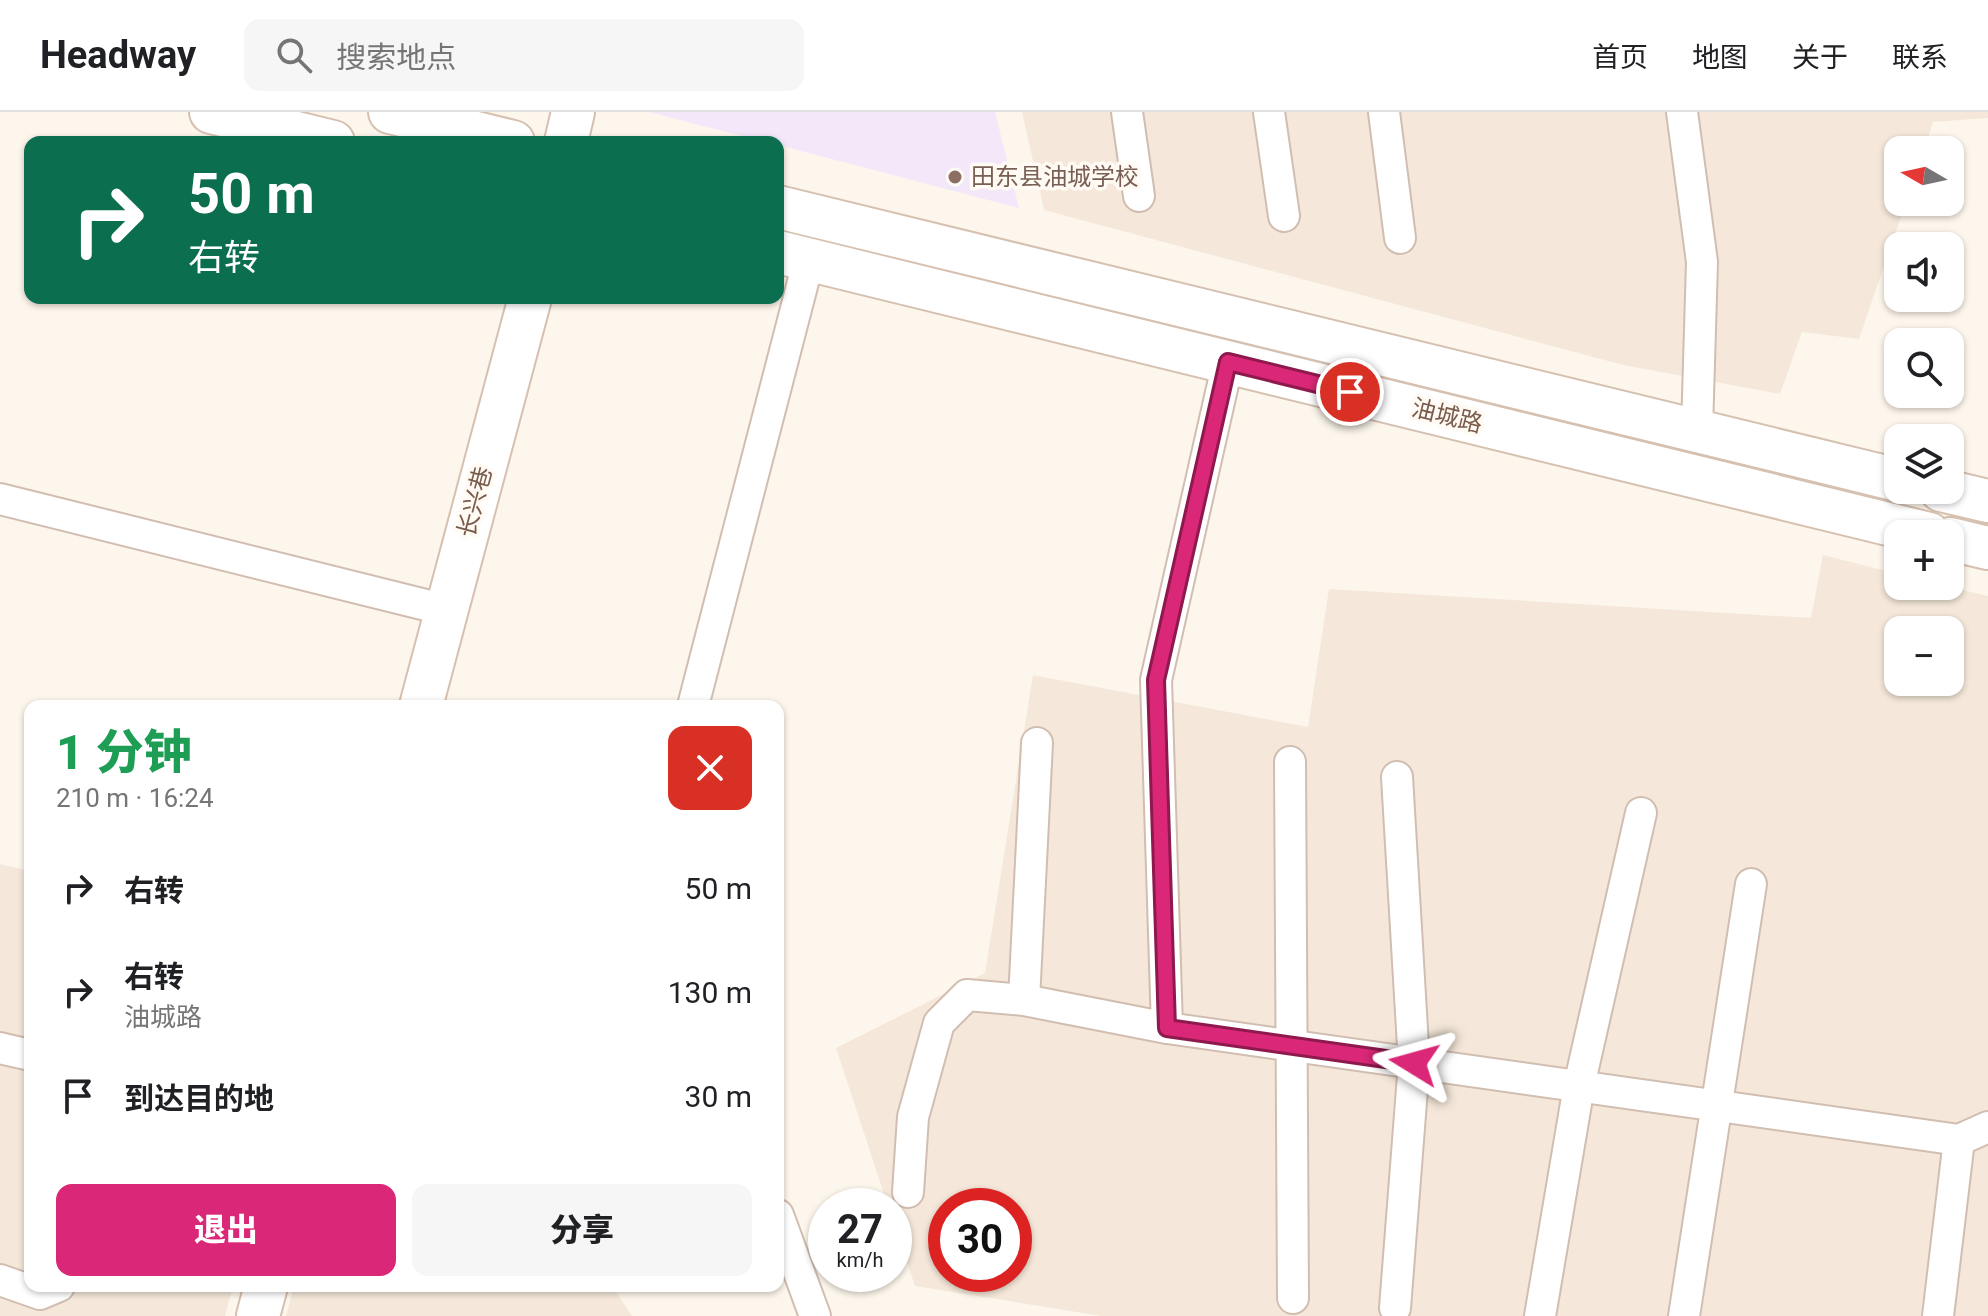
<!DOCTYPE html>
<html lang="zh">
<meta charset="utf-8">
<style>
body{margin:0;font-family:Roboto,"Noto Sans SC",sans-serif;background:#f6f6f6;color:#202124;height:100vh;display:flex;flex-direction:column;font-size:30px;white-space:nowrap}
*{box-sizing:border-box;margin:0}
p{font-size:26px;color:#757577}
.icon{flex:none;width:44px;height:44px;fill:none;stroke:currentColor;stroke-width:2;stroke-linecap:round;stroke-linejoin:round}
.map{position:relative;flex:1;overflow:hidden}
.sheet{position:absolute;left:24px;top:588px;width:760px;height:592px;display:flex;flex-direction:column;background:#fff;border-radius:16px;box-shadow:0 2px 6px #0004}
.sheet>*{flex:none}
.banner{position:absolute;left:24px;top:24px;width:760px;height:168px;border-radius:16px;box-shadow:0 2px 6px #0004;background:#0b6e4f;color:#fff;overflow:hidden}
.needle{width:52px;rotate:279deg}
.fabs{position:absolute;left:1884px;top:24px;display:grid;gap:16px}
.fabs a{display:grid;place-items:center;width:80px;height:80px;border-radius:16px;background:#fff;box-shadow:0 2px 6px #0004;font-size:40px}
.speed{position:absolute;left:808px;top:1076px;display:flex;gap:16px;font-size:40px;font-weight:700;text-align:center}
.speed>*{display:grid;place-content:center;width:104px;height:104px;border-radius:50%;background:#fff;box-shadow:0 2px 6px #0004;line-height:1}
.speed small{font-size:20px;font-weight:400}
.speed .limit{border:12px solid #d22;background:#fff;color:#111}
.pin{position:absolute;display:grid;place-items:center;width:68px;height:68px;color:#fff;margin:-34px;border:4px solid #fff;border-radius:50%;box-shadow:0 2px 8px #0007}
.me{position:absolute;width:88px;margin:-44px;rotate:278deg;stroke-linejoin:round;filter:drop-shadow(0 0 6px #0008)}
.turn{display:flex;align-items:center;gap:28px;height:168px;padding:0 32px;font-size:36px}
.turn .icon{width:104px;height:104px;stroke-width:2.5}
.turn b{display:block;font-size:56px;line-height:68px}
.round{display:grid;place-items:center;flex:none;width:84px;height:84px;border-radius:16px;background:#f6f6f6}
.headline{display:flex;align-items:center;justify-content:space-between;height:136px;padding:0 32px}
h1{font-size:48px;font-weight:800;line-height:60px;color:#1e9e55}
.primary-button{display:flex;gap:16px;margin-top:auto;padding:16px 32px}
.primary-button a{flex:1;height:92px;border-radius:16px;background:#db2777;color:#fff;font-size:32px;font-weight:800;line-height:92px;text-align:center}
.primary-button a+a{background:#f6f6f6;color:#202124}
ul{padding:0;list-style:none}
li{display:flex;align-items:center;gap:24px;height:104px;padding:0 32px}
li div{flex:1}
li b{display:block;font-size:30px}
li em{font-style:normal}
header{display:flex;align-items:center;gap:48px;box-sizing:border-box;height:112px;padding:0 40px;background:#fff;border-bottom:2px solid #e0e0e0}
header strong{font-size:38px}
nav{display:flex;gap:44px;margin-inline-start:auto;font-size:28px}
.search{width:560px;height:72px;background:#f6f6f6;display:flex;align-items:center;gap:20px;box-sizing:border-box;padding:0 28px;border-radius:16px;color:#757577;font-size:30px}
.map>svg:first-child{display:block}
.residential{fill:#f5e8da;fill-rule:evenodd}
.education{fill:#f3e8fa}
.lines{fill:none;stroke-linecap:round;stroke-linejoin:round}
.street-casing{stroke:#d1beb0;stroke-width:34}
.secondary-casing{stroke:#d6c0b0;stroke-width:46}
.street{stroke:#fff;stroke-width:30}
.secondary{stroke:#fff;stroke-width:42}
.route-casing{stroke:#8e194d;stroke-width:20}
.route{stroke:#db2777;stroke-width:14}
.education-dot{fill:#8d6e63;stroke:#fffaf3;stroke-width:3}
.labels{text-anchor:middle;stroke-width:7;stroke-linejoin:round;paint-order:stroke}
.education-label{font-size:24px;fill:#785e54;stroke:#fffaf3;text-anchor:start}
.street-label{font-size:24px;fill:#7a5c4d;stroke:#fffaf3}
</style>
<header>
<strong>Headway</strong>
<div class="search"><svg class="icon" aria-label="search" viewBox="0 0 24 24"><circle cx="10" cy="10" r="6"/><path d="M15 15l6 6"/></svg>搜索地点</div>
<nav><a>首页</a><a>地图</a><a>关于</a><a>联系</a></nav>
</header>
<div class="map">
<svg width="1988" height="1204" viewBox="0 0 1988 1204">
<rect width="100%" height="100%" fill="#fdf6ec"/>
<path class="residential" d="M1022 0H1988V6L1933 10 1924 38H1898V90H1906L1859 227 1802 220 1780 282 1623 253 1044 98Z
M1823 443 1898 462V474H1946L1988 484V1204H1101L915 1174 894 1112V1094H888L836 936 985 861 1033 563 1308 615 1329 477 1811 506ZM1898 518H1950V570H1898ZM946 1094H1014V1162H946Z
M0 752 30 759V1174H233L225 1204H0Z
M294 1174H612L632 1204H286Z"/>
<path class="education" d="M649 0H995L1019 96 778 33V30H765Z"/>
<g class="lines">
<defs>
<path id="street" d="M1127 0 1139 84
M1269 0 1284 104
M1384 0 1400 126
M1682 0 1702 150 1697 318
M1228 250 1156 568 1167 916 1959 1028 1988 1015
M0 387 446 498
M693 594 809 147
M1290 650 1293 1186
M1024 888 1037 631
M0 936 30 943
M908 1080 913 1005 939 911 967 883 1024 888 1167 916
M778 1103 815 1204
M0 1168 40 1182 59 1174
M1395 1196 1414 951 1397 665
M1540 1204 1579 974 1641 701
M1684 1204 1751 772
M1938 1204 1959 1028"/>
<path id="secondary" d="M211 0 333 30
M390 0 513 30
M566 30 573 0
M778 95 1898 368
M778 140 1929 422
M1941 378 1988 389
M1950 427 1988 436
M421 594 530 186
M258 1204 266 1174"/>
</defs>
<use href="#street" class="street-casing"/>
<use href="#secondary" class="secondary-casing"/>
<use href="#street" class="street"/>
<use href="#secondary" class="secondary"/>
</g>
<g class="lines">
<defs>
<path id="route" d="M1350 280 1228 250 1156 568 1167 916 1414 951"/>
</defs>
<use href="#route" class="route-casing"/>
<use href="#route" class="route"/>
</g>
<circle class="education-dot" cx="955" cy="65" r="8"/>
<g class="labels">
<g class="education-label">
<text x="971" y="73">田东县油城学校</text>
</g>
<g class="street-label">
<text transform="translate(1447 304) rotate(14)" y="8">油城路</text>
<text transform="translate(475 390) rotate(-75)" y="8">长兴巷</text>
</g>
</g>
</svg>
<div class="fabs">
<a><svg class="needle" viewBox="-14 -14 28 28"><path d="M0-13l5 13h-10z" fill="#e53935"/><path d="M0 13l5-13h-10z" fill="#757577"/></svg></a>
<a><svg class="icon" aria-label="sound" viewBox="0 0 24 24"><path d="M4 9h4l5-4v14l-5-4H4zM17 9q2 3 0 6"/></svg></a>
<a><svg class="icon" aria-label="search" viewBox="0 0 24 24"><circle cx="10" cy="10" r="6"/><path d="M15 15l6 6"/></svg></a>
<a><svg class="icon" aria-label="layers" viewBox="0 0 24 24"><path d="M12 4l9 5-9 5-9-5zM3 14l9 5 9-5"/></svg></a>
<a>+</a>
<a>−</a>
</div>
<div class="speed"><div>27<small>km/h</small></div><div class="limit">30</div></div>
<div class="pin" style="left:1350px;top:280px;background:#d93025"><svg class="icon" aria-label="arrive" viewBox="0 0 24 24"><path d="M6 21V4h12l-3 4 3 4H6"/></svg></div>
<svg class="me" style="left:1414px;top:951px" viewBox="-20 -20 40 40"><path d="M0-17L14 15 0 8-14 15z" fill="#db2777" stroke="#fff" stroke-width="4"/></svg>
<div class="banner">
<div class="turn"><svg class="icon" aria-label="right" viewBox="0 0 24 24"><path d="M7 20v-9h11M14 6l5 5-5 5"/></svg><div><b>50 m</b>右转</div></div>
</div>
<section class="sheet">
<div class="headline"><div><h1>1 分钟</h1><p>210 m · 16:24</p></div><a class="round" style="background:#d93025;color:#fff"><svg class="icon" aria-label="close" viewBox="0 0 24 24"><path d="M6 6l12 12M18 6L6 18"/></svg></a></div>
<ul>
<li><svg class="icon" aria-label="right" viewBox="0 0 24 24"><path d="M7 20v-9h11M14 6l5 5-5 5"/></svg><div><b>右转</b></div><em>50 m</em></li>
<li><svg class="icon" aria-label="right" viewBox="0 0 24 24"><path d="M7 20v-9h11M14 6l5 5-5 5"/></svg><div><b>右转</b><p>油城路</p></div><em>130 m</em></li>
<li><svg class="icon" aria-label="arrive" viewBox="0 0 24 24"><path d="M6 21V4h12l-3 4 3 4H6"/></svg><div><b>到达目的地</b></div><em>30 m</em></li>
</ul>
<div class="primary-button"><a>退出</a><a>分享</a></div>
</section>
</div>
